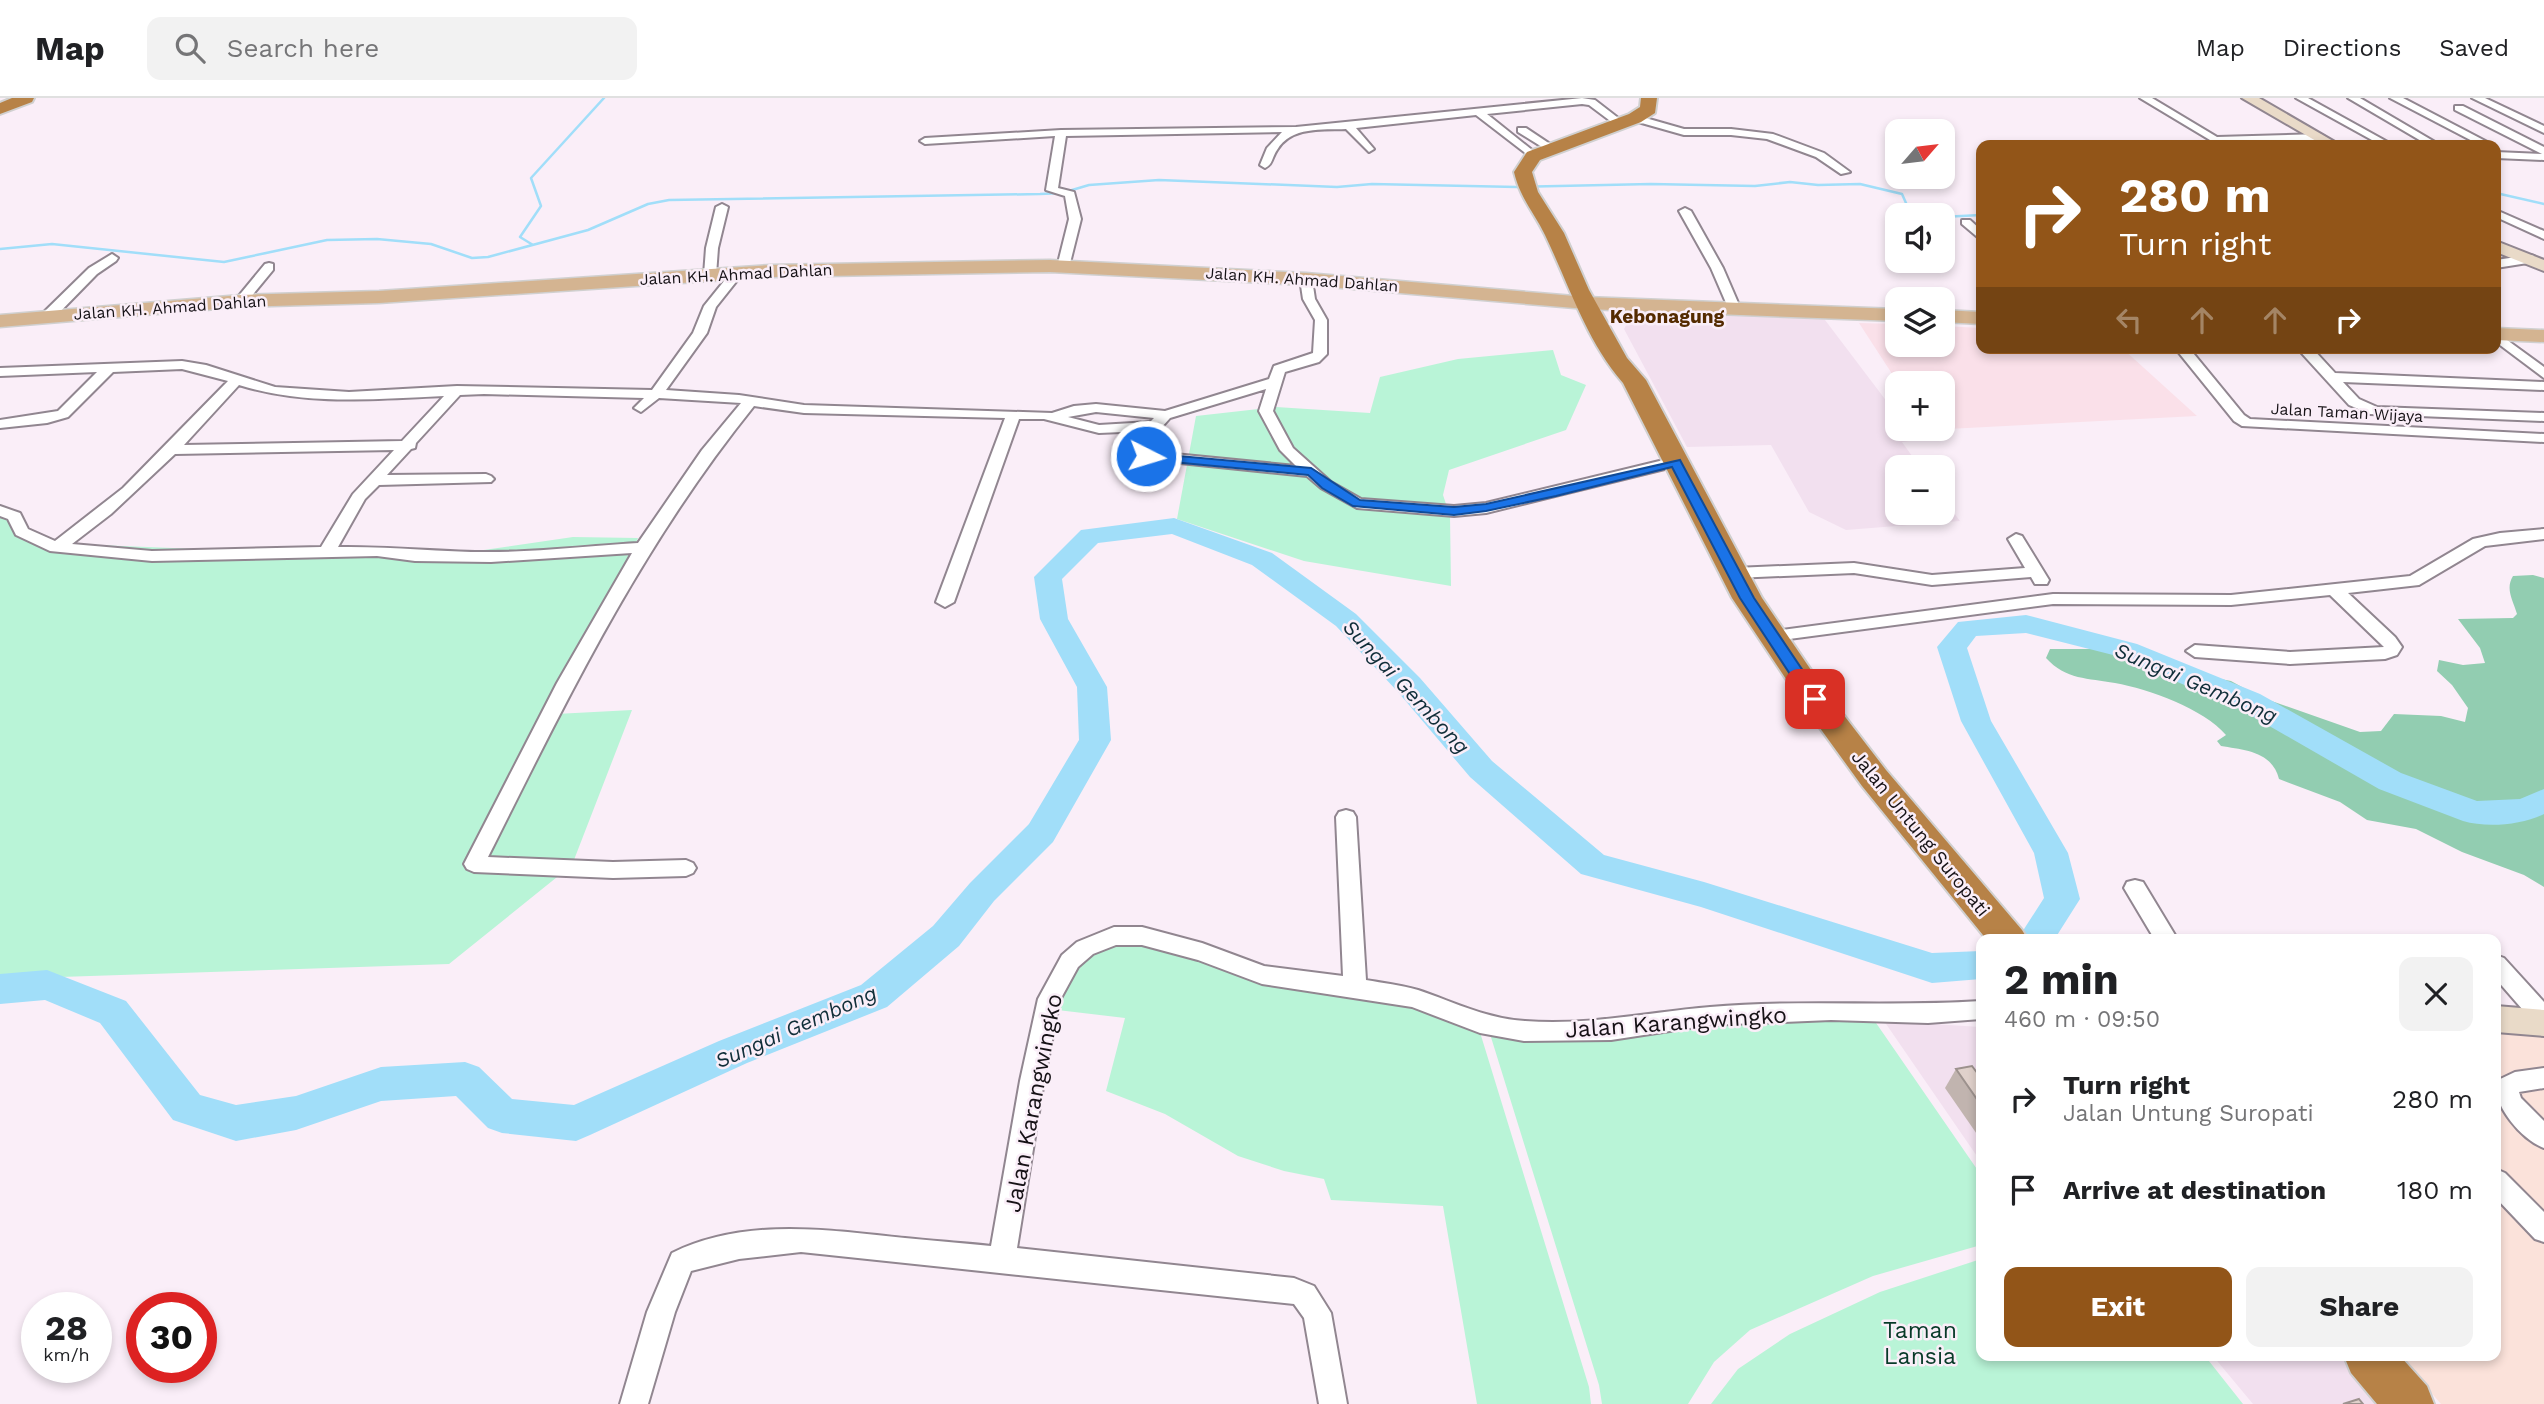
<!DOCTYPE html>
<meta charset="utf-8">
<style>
body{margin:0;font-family:"Work Sans",sans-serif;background:#f2f2f2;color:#202124;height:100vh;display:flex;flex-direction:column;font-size:26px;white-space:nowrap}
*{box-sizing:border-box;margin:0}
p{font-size:23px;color:#757577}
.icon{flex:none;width:38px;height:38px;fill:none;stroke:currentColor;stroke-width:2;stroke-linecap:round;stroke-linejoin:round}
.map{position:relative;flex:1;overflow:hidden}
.sheet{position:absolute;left:1976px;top:836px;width:525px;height:427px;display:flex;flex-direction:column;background:#fff;border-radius:14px;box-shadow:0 4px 10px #0003}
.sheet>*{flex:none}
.hud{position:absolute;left:1976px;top:42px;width:525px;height:214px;border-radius:14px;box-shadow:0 4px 10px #0003;background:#925518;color:#fff;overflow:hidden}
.needle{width:46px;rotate:62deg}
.controls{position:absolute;left:1885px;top:21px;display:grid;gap:14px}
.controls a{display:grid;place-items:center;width:70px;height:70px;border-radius:14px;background:#fff;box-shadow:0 4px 10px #0003;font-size:35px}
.speed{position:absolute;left:21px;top:1194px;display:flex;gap:14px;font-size:35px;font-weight:700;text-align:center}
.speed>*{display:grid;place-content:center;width:91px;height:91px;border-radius:50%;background:#fff;box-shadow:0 4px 10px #0003;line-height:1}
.speed small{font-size:18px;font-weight:400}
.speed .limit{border:10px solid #d22;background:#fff;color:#111}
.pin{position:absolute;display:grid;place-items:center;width:60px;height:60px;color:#fff;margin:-30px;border-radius:14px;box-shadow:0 4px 10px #0006}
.me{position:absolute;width:77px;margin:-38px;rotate:95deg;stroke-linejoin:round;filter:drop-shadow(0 0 5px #0008)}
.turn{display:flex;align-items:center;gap:24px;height:147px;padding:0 28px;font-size:32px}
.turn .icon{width:91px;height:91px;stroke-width:2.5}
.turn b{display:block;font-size:49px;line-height:60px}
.lanes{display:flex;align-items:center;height:66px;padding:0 28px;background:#0003;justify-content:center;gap:35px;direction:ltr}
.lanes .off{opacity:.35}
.round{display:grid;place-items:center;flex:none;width:74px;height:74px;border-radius:14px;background:#f2f2f2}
.overview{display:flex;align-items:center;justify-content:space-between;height:119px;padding:0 28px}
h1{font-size:42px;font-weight:700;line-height:52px}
.action{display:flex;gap:14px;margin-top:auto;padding:14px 28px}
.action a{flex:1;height:80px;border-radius:14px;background:#925518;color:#fff;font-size:28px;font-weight:700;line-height:80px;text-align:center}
.action a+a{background:#f2f2f2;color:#202124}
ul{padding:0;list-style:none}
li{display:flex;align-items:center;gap:21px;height:91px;padding:0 28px}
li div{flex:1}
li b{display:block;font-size:26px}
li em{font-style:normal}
header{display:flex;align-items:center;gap:42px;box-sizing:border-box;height:98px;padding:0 35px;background:#fff;border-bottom:2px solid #e0e0e0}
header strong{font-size:33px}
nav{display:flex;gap:38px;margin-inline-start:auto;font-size:24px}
.search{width:490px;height:63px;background:#f2f2f2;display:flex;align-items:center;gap:18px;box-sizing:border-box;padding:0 24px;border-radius:14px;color:#757577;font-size:26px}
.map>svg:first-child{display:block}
.built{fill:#f2e0ef}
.education{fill:#fae0e9}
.medical{fill:#fbe2da}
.green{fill:#b9f4d7}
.forest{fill:#92cdb1}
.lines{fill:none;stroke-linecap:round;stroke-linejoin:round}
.stream{stroke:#a1def9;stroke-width:2.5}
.river{fill:#a1def9;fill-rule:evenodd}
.street-casing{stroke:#918690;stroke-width:4}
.secondary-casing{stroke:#918690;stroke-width:4}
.primary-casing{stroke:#d0d0d0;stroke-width:3}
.highway-casing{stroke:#d0d0d0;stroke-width:4}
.street{fill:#fff;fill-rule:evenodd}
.secondary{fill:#e9dac8;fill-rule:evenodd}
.primary{fill:#d4b491;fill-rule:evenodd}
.highway{fill:#b78247;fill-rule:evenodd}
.wall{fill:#c1b4af}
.building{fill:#e0d1cb;stroke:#9d928e;stroke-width:2}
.route{fill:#1a73e8;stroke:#114b97;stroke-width:2}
.labels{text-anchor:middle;stroke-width:5;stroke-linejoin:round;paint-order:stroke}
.far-street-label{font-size:16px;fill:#161216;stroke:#faeef8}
.far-quarter-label{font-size:19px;font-weight:bold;fill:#542b00;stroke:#faeef8}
.street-label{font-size:19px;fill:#161216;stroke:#faeef8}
.water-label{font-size:21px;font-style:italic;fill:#102e39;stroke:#faeef8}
.near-street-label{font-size:23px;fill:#161216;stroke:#faeef8}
.near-park-label{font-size:23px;fill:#073a28;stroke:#faeef8}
</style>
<header>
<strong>Map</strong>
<div class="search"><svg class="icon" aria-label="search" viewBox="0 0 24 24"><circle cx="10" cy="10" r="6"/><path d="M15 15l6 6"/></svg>Search here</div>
<nav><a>Map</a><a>Directions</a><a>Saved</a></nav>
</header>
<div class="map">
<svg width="2544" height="1306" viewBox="0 0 2544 1306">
<rect width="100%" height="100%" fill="#faeef8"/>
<path class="built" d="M1649 212 1822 218 1897 317V331H1907L1916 342 1902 344 1920 369H1897V415H1942L1943 400 1960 423 1846 432 1809 414 1771 347 1687 349 1624 231 1631 218Z
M1884 923 1981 929V1064Z
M2213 1258H2344L2383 1306H2253Z"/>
<path class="education" d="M1859 225 1897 226V247H1942L1943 228 1981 230V250H2122L2197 318 1929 332 1942 331V285H1898Z"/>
<path class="medical" d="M2496 927 2544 929V1306H2441L2399 1258H2496Z"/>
<path class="green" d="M1553 252 1561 277 1586 287 1566 332 1449 372 1443 397 1450 418 1451 488 1304 463 1177 421 1196 318 1276 309 1370 315 1380 279 1458 261Z
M0 410 8 411 45 445 297 455 323 448 442 458 573 439 638 440 556 616 632 612 572 767 449 866 0 881Z
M1142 845 1201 861 1256 884 1399 906 1479 931 1589 1289 1591 1306H1477L1443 1108 1331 1102 1324 1081 1284 1073 1238 1058 1165 1016 1106 993 1125 920 1049 911 1070 869 1104 846Z
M1874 922 1981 1077V1147L1873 1178 1750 1232 1714 1264 1688 1306H1602L1599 1287 1490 936 1564 943 1620 940 1702 925Z
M1981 1161V1258H2205L2243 1306H1711L1738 1271 1790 1236 1880 1194Z"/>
<path class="forest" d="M2533 477 2544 480V789L2524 777 2462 754 2416 731 2367 722 2340 704 2279 681C2272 653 2244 652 2221 648L2217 643 2226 637C2204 611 2149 591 2115 585 2088 580 2066 582 2046 560L2050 551H2125L2106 542 2152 556 2200 577 2231 583 2260 599 2360 634 2381 633 2394 616 2441 618 2465 624 2468 610 2452 587 2437 573 2439 562 2463 567 2485 565 2480 550 2458 521 2513 520 2517 516C2513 502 2505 491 2513 478Z"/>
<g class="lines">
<path class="stream" d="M2496 95 2544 106
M1942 119 1981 117
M533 147 520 139 541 108 531 80 604 0
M0 151 52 146 224 164 327 142 377 141 431 146 472 160 488 159 588 132 648 106 669 102 1040 96 1062 95 1089 87 1159 82 1337 89 1372 86 1517 89 1651 86 1755 88 1790 84 1818 87 1860 86 1902 96 1906 105 1905 111 1915 117"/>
<path class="river" d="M1174 420 1272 455 1356 516 1420 580 1492 663 1604 757 1704 784 1932 855 1981 853V881L1932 885 1701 809 1581 776 1470 679 1398 594 1336 528 1252 467 1172 436 1098 445 1062 481 1068 521 1107 589 1111 642 1053 744 994 803 959 848 887 909 747 965 590 1037 576 1043 502 1035 488 1030 456 998 381 1003 296 1032 236 1043 173 1022 100 925 45 902 0 906V876L47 872 126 903 200 997 236 1007 296 998 381 969 465 964 479 969 512 1001 574 1007 719 943 861 887 933 828 970 785 1029 726 1079 642 1077 589 1040 521 1034 479 1081 432Z
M2026 517 2137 546 2260 596 2401 675 2477 703 2520 701 2544 691V716C2521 727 2487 730 2463 723L2379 691 2238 610 2117 558 2026 535 1976 538 1967 550 1991 623 2068 755 2080 801 2054 842H2017L2044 800 2034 755 1961 623 1937 549 1958 524Z"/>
<defs>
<path id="street" d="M1582 0 1595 2 1626 26 1617 28 1589 7 1582 6 1487 16 1537 56 1538 58 1533 61 1476 17 1356 30 1374 51 1369 54 1346 31C1323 32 1291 28 1277 52 1272 59 1273 66 1265 70L1260 67 1267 50 1282 34 1066 38 1058 90 1074 94 1081 121 1069 169 1063 173 1057 169 1069 121 1065 98 1046 92 1055 38 925 46 920 43 925 40 1061 32 1296 29Z
M2140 0H2152L2217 39 2320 36 2325 39 2320 42 2215 45Z
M2296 0H2308L2393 47H2381Z
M2348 0H2360L2440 47H2428Z
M2390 0H2403L2493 47H2480Z
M2472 0H2485L2544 28V35Z
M2455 8H2463L2544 49V62L2496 60V54L2542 56 2455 12Z
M1635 17 1684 31H1731L1773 36 1824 55 1850 74 1841 76 1816 59 1767 41 1731 37H1684L1631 22 1630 20Z
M1518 30H1526L1556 50 1547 52 1518 34Z
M722 106 728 109 718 150 716 177 710 181 704 177 706 150 716 109Z
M1685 110 1691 113 1723 170 1739 207 1738 210H1728L1727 207 1711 170 1679 113Z
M2496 112 2544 133V141L2496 119Z
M1962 122H1970L1981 132V142L1962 126Z
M112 156 118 160 116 163 97 176 53 221H43V215L89 170Z
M2530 157 2534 158V164L2496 170V162Z
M269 165 273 166V172L245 206H237V200L265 166Z
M737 171 743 175 716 209 707 235 666 292 739 297 804 307 1052 315 1074 308 1096 306 1165 313 1269 281 1274 268 1313 255 1315 222 1303 201 1300 181 1306 177 1312 181 1315 201 1327 222V256L1319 264 1285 274 1273 313 1293 350 1331 384 1361 401 1454 408 1486 405 1676 359 1684 364 1681 367 1486 415 1454 418 1357 410 1321 390 1307 378 1141 361 1139 358 1145 333 1099 335 1044 321H1019L954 504 945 509 936 504 1005 320 804 315 754 308C641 448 568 599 488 759L613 764 686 762 693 765 696 770 693 775 686 778 613 780 474 774 467 771 464 766 557 585 632 455 491 464 415 463 377 458 152 463 50 453 16 437 8 421 0 418V408L20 415 28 431 55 443 123 390 228 283 182 271 113 274 68 319 47 325 0 330V322L58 313 97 274 0 278V270L182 263 206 267 275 289 349 294 457 288 652 292 693 235 704 208 733 172ZM239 287C306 308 375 301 444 298L402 343 184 347ZM1266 291 1259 313 1280 352 1296 368 1154 354 1161 330 1170 320ZM484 296 644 300 634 310 641 314 659 300 741 305 702 352 638 445C588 448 538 454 488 454 438 454 388 448 338 449L365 401 379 387 491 384 494 381 491 378 486 376 387 377 411 351 415 350 416 345 460 297ZM1096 314 1154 320 1150 324 1099 327 1068 319ZM394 352 353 396 321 449 152 453 72 446 111 416 175 356Z
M2496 234 2544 269V280L2496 244Z
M2175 250H2189L2244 317 2250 321 2544 336V344L2242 328 2234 323Z
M2297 250H2312L2335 275 2544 284V292L2343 284 2359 301 2377 309 2544 315V323L2370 316 2349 307Z
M2544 431V441L2485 448 2419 487 2348 495 2395 539 2402 549 2397 557 2385 561 2290 566 2195 559 2186 553 2195 547 2290 554 2384 549 2330 497 2231 507 2053 506 1775 543 1766 538 1775 533 2053 496 2231 497 2410 478 2473 441 2500 435Z
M2016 436 2022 438 2049 482 2047 486H2035L2031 479 1932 487 1854 475 1735 480 1727 475 1735 470 1854 465 1932 477 2025 470 2008 441Z
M1346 712 1353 714 1356 719 1366 882C1383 885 1401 887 1418 892 1454 904 1487 921 1525 923 1588 928 1648 914 1710 909 1800 901 1891 909 1981 903V921L1928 925 1831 922 1709 927 1611 942 1524 943 1480 935 1412 909 1262 886 1198 862 1142 847H1116L1093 856 1078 869 1060 902 1044 983 1017 1150 1294 1180 1314 1188 1331 1215 1347 1306H1319L1304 1220 1294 1206 801 1154 739 1161 691 1173 675 1214 648 1306H620L647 1214 672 1155C745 1119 828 1132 905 1140 934 1143 963 1145 991 1148L1020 983 1038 901 1062 857 1077 844 1114 829H1142L1202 845 1264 868 1343 878 1336 719 1339 714Z
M2135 782 2143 784 2178 842H2155L2124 790 2127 784Z
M2496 857 2504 860 2544 904V929L2536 927 2496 881Z
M2544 970V990L2519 994 2521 1000 2544 1023V1050C2522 1042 2492 1007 2496 983L2515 974Z
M2496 1071 2505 1075 2544 1114V1144L2535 1141 2496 1100Z"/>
<path id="secondary" d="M2242 0H2259L2340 47H2323Z
M2496 143 2544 162V173L2496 154Z
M2496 908 2544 912V938L2496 934Z"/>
<path id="primary" d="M1050 162 1306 175 1586 199 1897 211V223L1586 211 1306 187 1050 174 771 179 379 205 241 209 0 229V217L241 197 379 193 771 167Z
M1942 212 1981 214V226L1942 224Z
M2496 230 2544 232V244L2496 242Z"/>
<path id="highway" d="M12 0H34L32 4 0 16V5Z
M1641 0H1657L1655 15 1641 24 1540 62 1532 74 1538 94 1564 135 1589 192 1627 260 1646 282 1762 500 1826 594 1886 672 2022 832 2028 842H1987L1862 688 1804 608 1732 500 1623 285C1586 242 1569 187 1545 137 1534 114 1520 100 1514 74L1527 54 1629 16 1640 9Z
M2344 1258H2400L2427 1288 2434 1306H2377L2351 1275Z"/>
</defs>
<use href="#street" class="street-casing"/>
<use href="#secondary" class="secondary-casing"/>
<use href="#primary" class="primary-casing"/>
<use href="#highway" class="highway-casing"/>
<use href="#street" class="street"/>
<use href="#secondary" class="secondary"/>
<use href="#primary" class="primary"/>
<use href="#highway" class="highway"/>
</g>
<path class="wall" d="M1956 971 1981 980V1042L1945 990Z"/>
<path class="building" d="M1972 968 1981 980V1007L1956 971Z
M2359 1301 2363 1306H2343Z"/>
<path class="route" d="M1146 355 1311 370 1360 402 1454 409 1486 406 1680 362 1754 500 1822 601 1815 606 1809 605 1740 500 1672 369 1556 398 1486 413 1454 417 1353 408 1322 390 1308 377 1141 361 1139 358Z"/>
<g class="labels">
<g class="far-street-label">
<text transform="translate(736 176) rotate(-3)" y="6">Jalan KH. Ahmad Dahlan</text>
<text transform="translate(1302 181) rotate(4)" y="6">Jalan KH. Ahmad Dahlan</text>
<text transform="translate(170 209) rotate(-4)" y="6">Jalan KH. Ahmad Dahlan</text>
<text transform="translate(2347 314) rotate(3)" y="6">Jalan Taman Wijaya</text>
</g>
<g class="far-quarter-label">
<text x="1667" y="225">Kebonagung</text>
</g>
<g class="street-label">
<text transform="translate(1921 735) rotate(51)" y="7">Jalan Untung Suropati</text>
</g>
<g class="water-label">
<text transform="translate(2196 585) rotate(23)" y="7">Sungai Gembong</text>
<text transform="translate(1406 589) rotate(47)" y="7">Sungai Gembong</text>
<text transform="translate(796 929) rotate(-24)" y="7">Sungai Gembong</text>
</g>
<g class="near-street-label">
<text transform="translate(1676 924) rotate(-4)" y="8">Jalan Karangwingko</text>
<text transform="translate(1033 1005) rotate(-79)" y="8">Jalan Karangwingko</text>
</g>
<g class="near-park-label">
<text x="1920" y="1240">Taman<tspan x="1920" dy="26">Lansia</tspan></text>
</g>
</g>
</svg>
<div class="controls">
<a><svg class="needle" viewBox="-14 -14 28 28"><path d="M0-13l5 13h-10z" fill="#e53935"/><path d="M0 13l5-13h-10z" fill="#757577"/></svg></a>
<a><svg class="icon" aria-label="sound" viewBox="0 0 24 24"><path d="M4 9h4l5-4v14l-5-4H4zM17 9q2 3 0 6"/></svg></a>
<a><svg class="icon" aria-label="layers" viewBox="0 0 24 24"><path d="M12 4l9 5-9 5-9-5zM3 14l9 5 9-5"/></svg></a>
<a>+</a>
<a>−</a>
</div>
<div class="speed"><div>28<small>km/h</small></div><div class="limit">30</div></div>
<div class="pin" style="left:1815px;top:601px;background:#d93025"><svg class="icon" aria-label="arrive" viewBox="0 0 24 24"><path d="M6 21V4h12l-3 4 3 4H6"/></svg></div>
<svg class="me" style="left:1146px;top:358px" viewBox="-20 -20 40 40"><circle r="17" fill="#1a73e8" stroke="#fff" stroke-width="3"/><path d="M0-11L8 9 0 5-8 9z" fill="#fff"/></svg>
<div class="hud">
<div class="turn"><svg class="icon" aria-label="right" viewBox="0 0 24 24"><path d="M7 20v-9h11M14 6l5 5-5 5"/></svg><div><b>280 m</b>Turn right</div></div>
<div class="lanes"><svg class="icon off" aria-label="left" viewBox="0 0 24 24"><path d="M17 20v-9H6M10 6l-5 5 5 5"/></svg><svg class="icon off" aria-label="ahead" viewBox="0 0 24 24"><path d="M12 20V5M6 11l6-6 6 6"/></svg><svg class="icon off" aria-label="ahead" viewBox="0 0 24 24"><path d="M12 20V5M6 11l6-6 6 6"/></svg><svg class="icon" aria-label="right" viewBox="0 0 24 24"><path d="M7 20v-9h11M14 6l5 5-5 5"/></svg></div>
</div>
<section class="sheet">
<div class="overview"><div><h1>2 min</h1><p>460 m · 09:50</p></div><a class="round"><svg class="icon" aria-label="close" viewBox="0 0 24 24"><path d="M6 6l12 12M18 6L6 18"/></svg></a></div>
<ul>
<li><svg class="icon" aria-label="right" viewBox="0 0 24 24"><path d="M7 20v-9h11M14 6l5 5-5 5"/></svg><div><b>Turn right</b><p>Jalan Untung Suropati</p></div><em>280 m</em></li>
<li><svg class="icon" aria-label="arrive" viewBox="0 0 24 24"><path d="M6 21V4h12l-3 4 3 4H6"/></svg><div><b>Arrive at destination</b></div><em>180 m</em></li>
</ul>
<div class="action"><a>Exit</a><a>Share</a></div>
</section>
</div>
